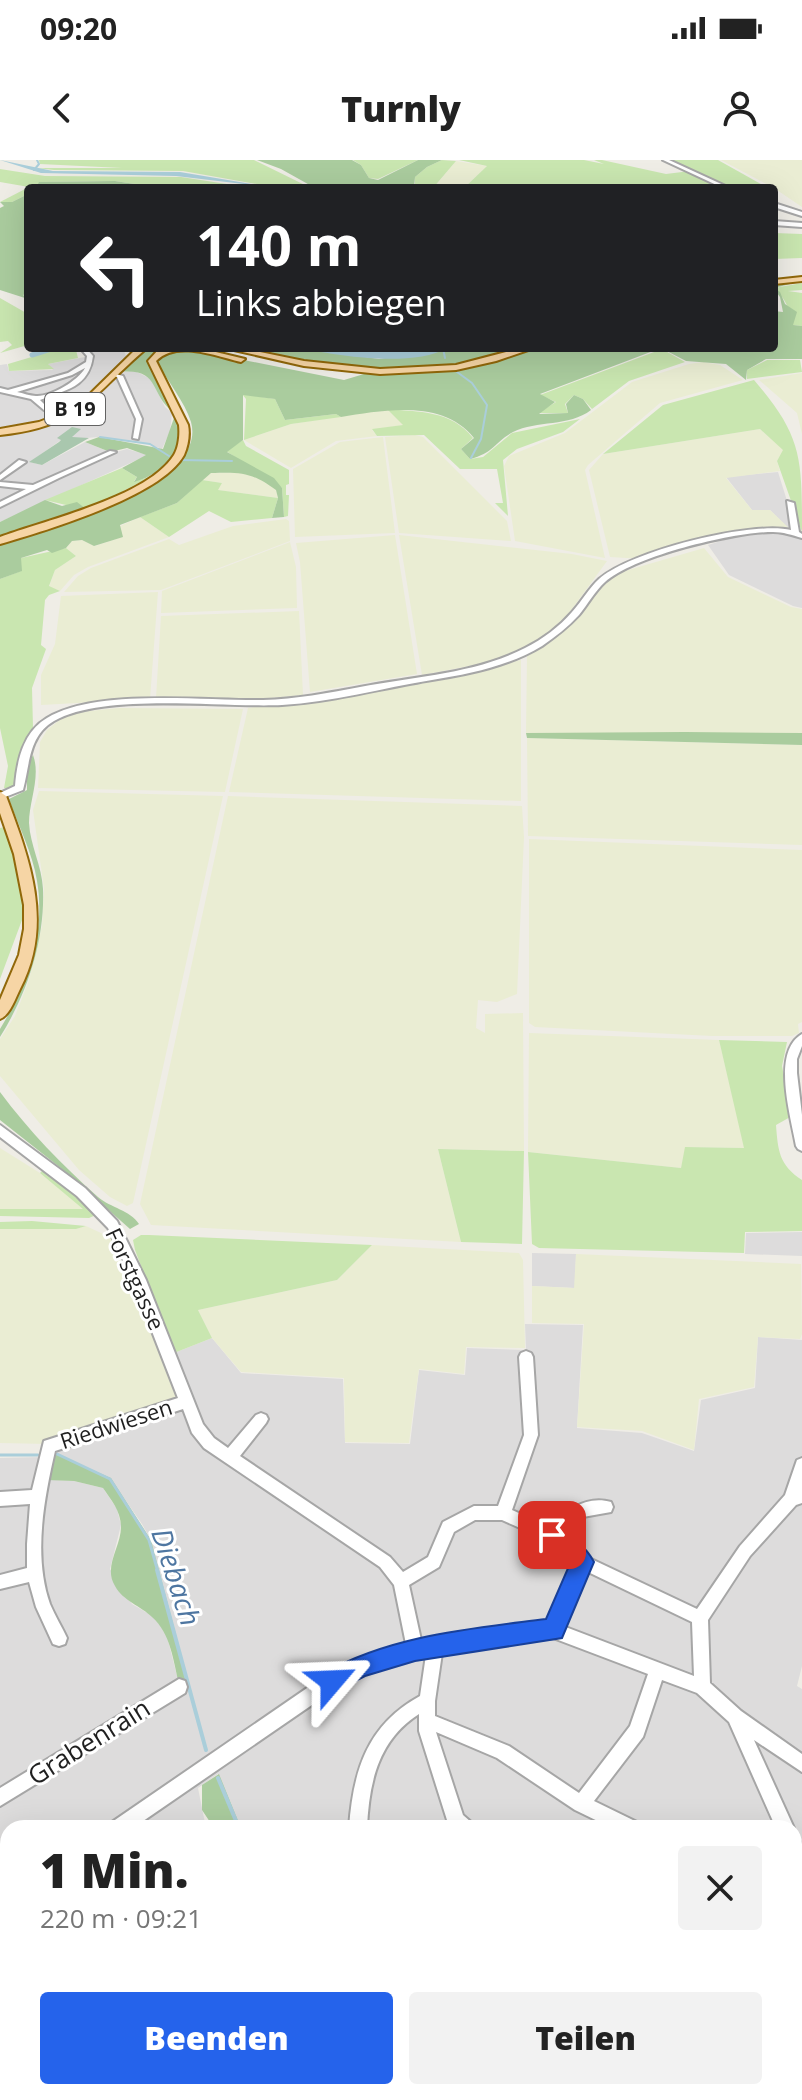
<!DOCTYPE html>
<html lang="de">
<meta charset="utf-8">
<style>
body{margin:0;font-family:"Open Sans",sans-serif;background:#f2f2f2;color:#222;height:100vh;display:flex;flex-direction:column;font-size:30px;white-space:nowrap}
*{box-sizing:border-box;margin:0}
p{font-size:26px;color:#767676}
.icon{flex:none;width:44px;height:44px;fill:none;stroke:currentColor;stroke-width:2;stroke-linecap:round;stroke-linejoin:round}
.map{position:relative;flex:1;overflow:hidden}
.sheet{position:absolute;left:0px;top:1660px;width:802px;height:280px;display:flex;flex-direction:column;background:#fff;border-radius:24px 24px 0 0;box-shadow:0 8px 32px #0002}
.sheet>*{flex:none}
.banner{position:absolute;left:24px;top:24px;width:754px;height:168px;border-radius:8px;box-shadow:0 8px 32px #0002;background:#202124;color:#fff;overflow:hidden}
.pin{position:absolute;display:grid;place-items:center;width:68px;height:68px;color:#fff;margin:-34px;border-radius:16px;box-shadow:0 4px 12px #0006}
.me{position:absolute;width:88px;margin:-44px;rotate:64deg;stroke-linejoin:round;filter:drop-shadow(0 0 6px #0008)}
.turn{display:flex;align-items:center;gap:28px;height:168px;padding:0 40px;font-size:36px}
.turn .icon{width:104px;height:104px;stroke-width:2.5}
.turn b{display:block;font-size:56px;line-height:68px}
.round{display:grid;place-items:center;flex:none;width:84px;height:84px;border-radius:8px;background:#f2f2f2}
.summary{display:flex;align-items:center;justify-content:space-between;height:136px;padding:0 40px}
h1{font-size:48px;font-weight:800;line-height:60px}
.primary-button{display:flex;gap:16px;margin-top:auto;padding:16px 40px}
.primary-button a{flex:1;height:92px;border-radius:8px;background:#2563eb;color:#fff;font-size:32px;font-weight:800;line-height:92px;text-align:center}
.primary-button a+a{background:#f2f2f2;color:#222}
.status{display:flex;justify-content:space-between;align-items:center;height:56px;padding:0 40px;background:#fff;direction:ltr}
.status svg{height:22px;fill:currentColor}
header{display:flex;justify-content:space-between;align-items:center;height:104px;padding:0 40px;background:#fff;font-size:36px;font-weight:800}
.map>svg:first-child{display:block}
.residential{fill:#dddcdc}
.farmland{fill:#eaedd3}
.grass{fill:#c9e6b0}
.forest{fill:#aacc9e}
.cemetery{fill:#a9c7ae}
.water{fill:#aaceda}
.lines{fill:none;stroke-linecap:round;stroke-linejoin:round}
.stream-far2{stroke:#aaceda;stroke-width:2}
.stream-far1{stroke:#aaceda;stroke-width:3}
.stream{stroke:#aaceda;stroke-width:4}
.canal{stroke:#aaceda;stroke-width:5}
.minor-casing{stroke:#a6a6a6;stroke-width:4}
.major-casing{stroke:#91680a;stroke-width:4}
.minor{fill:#fff;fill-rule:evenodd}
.major{fill:#f6d5a5;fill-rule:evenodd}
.route{fill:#2563eb;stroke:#184099;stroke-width:2}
.labels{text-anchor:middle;stroke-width:6;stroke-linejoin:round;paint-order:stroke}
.shield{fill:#fff;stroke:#626262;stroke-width:2}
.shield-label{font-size:20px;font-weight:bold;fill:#1f1f1f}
.street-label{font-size:22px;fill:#1f1f1f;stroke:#fff}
.near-street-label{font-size:26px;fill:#1f1f1f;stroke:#fff}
.near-water-label{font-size:28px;font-style:italic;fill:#4e76a1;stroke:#fff}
</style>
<div class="status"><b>09:20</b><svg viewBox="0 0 49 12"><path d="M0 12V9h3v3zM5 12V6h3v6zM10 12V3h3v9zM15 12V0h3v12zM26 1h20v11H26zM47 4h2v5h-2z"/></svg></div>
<header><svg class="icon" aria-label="back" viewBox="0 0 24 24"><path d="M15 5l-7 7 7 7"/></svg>Turnly<svg class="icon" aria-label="person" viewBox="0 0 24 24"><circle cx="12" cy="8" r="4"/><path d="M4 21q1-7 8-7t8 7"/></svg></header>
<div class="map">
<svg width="802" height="1940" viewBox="0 0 802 1940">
<rect width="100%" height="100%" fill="#efede6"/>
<path class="residential" d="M80 188H123L126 196 101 224 110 225 120 212 135 211 151 219 165 247 172 253 170 271 162 289 148 284 99 277 61 280 30 302 42 305 85 282 112 293 127 289 148 295 0 362V205L7 204 9 211 53 210 48 204 85 197Z
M778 312 798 376 802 378V448L793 446 729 415 708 385 746 373 790 370 770 350H752L726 317Z
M802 1072V1096L745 1094 746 1073Z
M532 1093 576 1094 575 1128 532 1126Z
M525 1164 583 1165 577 1268 642 1273 694 1291 701 1240 755 1228 758 1177 802 1180V1506L797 1526 802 1529V1740L794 1738V1668H241L218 1614 198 1628 206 1668H8V1774L0 1760V1298L43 1297 37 1319 74 1321 103 1328 117 1349 121 1365 110 1409 132 1444 151 1455 166 1472 179 1524 189 1527 151 1380 142 1364 110 1318 53 1293 174 1193 212 1178 241 1213 343 1219 345 1283 410 1284 419 1210 465 1215 467 1188 526 1190Z"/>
<path class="farmland" d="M721 0H802V47L774 28Z
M456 1 487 6 464 28H433Z
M703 202 720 205 743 220 660 243 588 305 585 310 605 398 515 381 504 306 509 296 565 273 632 222 689 204Z
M802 213V274L797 253 759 220Z
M387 249 404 265 372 270 377 276 336 281 291 308 244 280 291 264Z
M760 269 784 290 777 301 780 311 726 318 752 350H770L791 370 741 371 644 399 610 397 589 310 603 294Z
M415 275 423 277 507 361 511 381 399 373 385 277Z
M383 277 395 373 295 377 293 309 340 282Z
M245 312 256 316 276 329 278 338 217 330 222 323 202 320 210 313Z
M140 357 169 377 88 407 74 415 60 431 49 427 55 410 76 396 66 388 72 381 82 380 95 386 122 377 120 366Z
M286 359 289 361 290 381 161 430 64 432 78 416 91 408 169 379 179 385 233 366Z
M395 375 417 514 310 532 300 402 296 383Z
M399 375 572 394 607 401 562 463 542 478 521 491 480 504 422 515Z
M290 382 296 407 297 448 161 453 162 431Z
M704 388 728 417 791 447 802 449V573H526L527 496 553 480 573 463 603 425 618 413Z
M158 432 150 539 41 545V515L55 484 61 436Z
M299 451 303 535 247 540 156 538 161 456Z
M521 500V641L229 632 248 548 402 526Z
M119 548 243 549 225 632 38 628 40 582 47 570 62 558 79 552Z
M527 578 802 585V685L528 676Z
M39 631 223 636 133 1043 127 1046 110 1037 79 1010 0 916V879L15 856 29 820 42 766 44 729 33 650Z
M228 636 522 646 524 677 517 834 497 842 478 840 476 868 485 873V854L523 853 524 991 438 989 461 1082 151 1065 140 1044Z
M529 679 802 690V862L798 864 799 873 792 876H712L535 867 529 863Z
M529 873 719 880 745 988 686 987 681 1008 528 992Z
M0 988 40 1013 84 1049H0Z
M86 1066 116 1080 181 1242 49 1284 0 1283V1069H76Z
M372 1085 519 1093 523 1100 525 1188 466 1187 464 1214 419 1209 409 1283 345 1282 344 1218 241 1212 212 1178 198 1150 337 1120Z
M576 1094 801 1104 802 1174 800 1179 758 1177 754 1227 699 1239 694 1290 642 1271 577 1267 584 1164 532 1163V1126L574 1128Z
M794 1757 802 1761V1934L792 1940H473L468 1932H794Z
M0 1760 8 1776V1932H206V1940H0Z
M217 1932H329L332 1940H217Z"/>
<path class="grass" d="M39 0H254L311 28H279L183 11 54 10 37 8H122L40 4Z
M353 0H418L378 19 369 18 361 5Z
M442 0 456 1 433 28H415V17L427 7Z
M459 0H584L604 4 594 0H602L666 14 690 11 724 28H464L487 6Z
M667 0H718L768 28H728Z
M0 9 45 16 181 17 253 28H161L115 21 39 22 50 25 28 28V34L12 42H0L29 27 0 22Z
M774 73 802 74V98L774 99Z
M802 123V130L788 131 802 133V166L792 165C794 155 782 133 774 128Z
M0 138 28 154V185L0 193 12 185 8 181 0 182Z
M62 188 76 190 78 198 48 204 54 209 9 211 8 204Z
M662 189 685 202 629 221 592 249 583 239 574 235 565 244 568 253H538L556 242 540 235Z
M767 200H800L802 212 747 219V210Z
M754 220C802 276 802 297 802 372L777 301 783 290 760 269 603 294 663 245Z
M242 234 275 239 285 260 336 254 341 257 291 264 244 280 246 239Z
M387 249C419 252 451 250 473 278L461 289 470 299 483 297 512 273 580 259 563 272 517 289 503 300 508 356 495 343H503L497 309H460L424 275 377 276 372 269 403 265Z
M243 280 246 286 289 310V324L286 325V335H289L288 356 284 357 282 328 226 291Z
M122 308 137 317 134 321 150 317 87 350 45 340Z
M202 320 222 323 218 330 278 338 272 358 231 362 209 351 169 377 140 357 177 343Z
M66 388 76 396 55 410 49 426 60 431 49 435 45 440 41 485 46 489 32 528 33 568 17 601 15 626 9 629 4 628 8 606 0 568V419L21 411V398Z
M5 667 19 699 28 754 22 760 0 819V668Z
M719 880 787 882 782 906 792 956 776 965C778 991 779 1005 802 1020V1071L745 1072 744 1093 539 1088 532 1084 528 992 681 1008 685 987 744 988Z
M438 989 524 991 522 1084 461 1082Z
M44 1009 77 1034 96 1055 89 1058 0 1056V1049H83L40 1013Z
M32 1061 86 1066 76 1069H0V1062Z
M141 1075H149L372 1085 337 1120 198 1150 212 1178 174 1193 135 1090 133 1080Z
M390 1932H468L473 1940H386Z"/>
<path class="forest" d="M257 0H352L361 5 369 18 378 20 418 0H442L427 7 415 17 414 28H315L281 9Z
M115 21 161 28H28L48 25 38 24 39 22Z
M28 34V133L23 135 28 139 0 130V48L4 46 0 42H12Z
M802 121 774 128 780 132 785 144 797 152 793 165 802 166V199H766L747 210 746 220 726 204 686 201 661 188 540 234 555 242 539 254 568 253 566 244 574 235 583 239 591 250C569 267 537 260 513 272 496 281 494 293 470 299L461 289 474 278C443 239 384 250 341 257L336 254 285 260 275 239 243 235V280L227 292 274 318 282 328 284 357 272 358 278 338 276 330C251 312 241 312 211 313L177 343 120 365 123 377 94 386 82 380 72 381 66 388 52 393 47 390 21 398 22 411 0 419V362L45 340 62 346 77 342 91 353C122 340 204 308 191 262 185 242 167 221 157 201L160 196 180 189 193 190 344 220 364 214 424 212 473 205 536 188H774V151L783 152 780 137 774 129V124Z
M148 188H168L153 194 148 202C156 223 174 242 181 264 190 293 157 316 134 322L137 317 122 308 146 295 127 288 110 292 85 282 99 277 163 289 174 258 173 252C149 234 161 208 120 212Z
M236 188H303L379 199 447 188 466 192 526 188C463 204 398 217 333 207 301 202 268 194 236 188Z
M685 572 802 573V585L527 578 526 573Z
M33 595C41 616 29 641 29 663 30 685 42 706 43 729 45 781 27 834 0 877V869C27 825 46 773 37 721 33 694 18 665 9 639L27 630V608Z
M0 932C29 971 62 1005 98 1037 111 1048 130 1050 139 1064L130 1069 67 1013 0 960Z
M53 1293 111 1318 151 1380 190 1528 179 1524C173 1500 171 1474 152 1457 141 1446 123 1441 115 1426 103 1406 121 1387 121 1367 121 1351 111 1340 103 1328L74 1321 46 1320Z
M219 1614 241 1668H214L202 1650V1625Z"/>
<path class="cemetery" d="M72 267 81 269 72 277 89 278 42 305 29 302 59 282 61 280 57 278Z"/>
<path class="water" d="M0 0 53 11 180 12 276 28 176 16 41 13Z
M303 188 400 192 447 188C415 207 339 197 303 188Z"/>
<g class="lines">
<path class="stream-far2" d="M34 10 39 4 37 0
M443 188 445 198
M453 209 472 223 487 245 481 279 471 298
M100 277 150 284 169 296
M180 300 232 301"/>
<path class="stream-far1" d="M57 1294 110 1319 149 1380 158 1412
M0 1295H38"/>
<path class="stream" d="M157 1410 206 1590
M218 1618 239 1668
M337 1932 339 1940"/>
<path class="canal" d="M32 195 54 188"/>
<defs>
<path id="minor" d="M663 0H669L730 28H723Z
M774 43 802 52V56L774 47Z
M774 61 802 63V67L774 65Z
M80 188H86L93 196C89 227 66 230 40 240L48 248 68 255V257L44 250 31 239 0 232V228L8 230 68 213 86 202 87 196ZM85 208C78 221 50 237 36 236 30 236 23 233 17 232L72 215Z
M112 213 123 216 142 259 138 279 133 278 136 259 117 217 112 215Z
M110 291 116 292 59 318 0 347V342L26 329 0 326V322L33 325Z
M19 300 26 302 0 320V315Z
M787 341 794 343 799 372 802 374V378C792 375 783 372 773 372 733 372 635 396 605 422 595 431 588 444 579 455 568 467 555 477 542 486 509 506 470 514 432 520 383 528 332 542 282 545 222 548 105 532 54 561 28 576 30 605 23 630L0 639V633L15 626C17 601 23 572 47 558 96 528 205 541 263 540 296 539 328 533 360 527 415 516 474 514 525 488 543 479 559 467 572 452 582 441 589 428 599 419 631 391 750 361 791 370Z
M802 874V886L797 899V913L802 955V991L798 989 796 986C791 957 771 892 802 874Z
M0 965 85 1028 117 1061 146 1120 203 1264 214 1278 228 1288 256 1255 261 1253 266 1255 268 1259 266 1263 240 1296 390 1397 403 1412 428 1397 443 1362 474 1346H498L524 1275 519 1197 521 1193 526 1191 531 1193 533 1197 538 1275 512 1350 550 1367C566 1350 587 1335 611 1342L613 1347 611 1352 583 1357 562 1374 587 1397 697 1449 740 1386 785 1335 797 1300 802 1298V1343L796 1345 750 1396 708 1460 710 1523 741 1551 802 1594V1612L754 1580 794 1668H776L729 1562 697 1533 662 1520 643 1577 594 1641 637 1662 640 1668H612L575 1650 497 1598 436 1572 463 1655 471 1662 474 1668H452L447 1660 419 1571V1554C378 1580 369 1623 367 1668H349C353 1611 367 1565 420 1536L426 1495 363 1513 338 1527 133 1668H109L112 1662 326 1515 360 1498 406 1484 394 1425 380 1407 204 1288 192 1273 183 1249 55 1291C44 1339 33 1396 50 1444 55 1456 62 1467 67 1478L65 1484 59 1486 53 1484 36 1447 29 1422 0 1429V1415L27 1408V1384L30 1344 0 1346V1332L32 1330 44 1281 178 1238 132 1120 108 1068 77 1036 0 977ZM475 1360H502L547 1380 573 1404 548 1463 421 1480 409 1425 439 1407 454 1372ZM586 1411 692 1462 694 1516 563 1466ZM553 1478 648 1514 630 1566 579 1633 509 1586 435 1556V1541L442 1493Z
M179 1519 185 1521 187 1527 185 1533 0 1646V1628Z
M794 1679 800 1682 802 1686V1715L796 1712 794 1708Z
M8 1730V1749L0 1753V1734Z
M794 1738 802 1741V1759L794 1756Z"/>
<path id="major" d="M802 117V121L774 124V120Z
M137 188H147C90 236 83 266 0 275V269L39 262 65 252 88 236Z
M165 188H199L245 199 241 202C215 196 177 180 156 201L188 265C190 274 188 286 184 295 162 336 45 371 0 384V377C45 360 148 337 174 295 179 287 180 274 179 265L148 201 159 189Z
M225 188H240L304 201 380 209 456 205 521 188H534L496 201 456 210 380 214 304 206Z
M0 632 6 636C30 700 54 764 20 829 15 839 10 855 0 859V840L19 795 24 769V745L14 694 0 653Z"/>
</defs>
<use href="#minor" class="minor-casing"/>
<use href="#major" class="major-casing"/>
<use href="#minor" class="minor"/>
<use href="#major" class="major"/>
</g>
<path class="route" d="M552 1364C567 1370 587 1388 594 1402L562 1478 415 1501 365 1516 332 1533 324 1530 320 1521 324 1513C393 1475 469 1469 546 1459L569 1406 544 1383 541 1375 544 1368Z"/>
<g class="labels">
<rect class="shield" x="45" y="233" width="60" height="32" rx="6"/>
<g class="shield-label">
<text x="75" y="256">B 19</text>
</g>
<g class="street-label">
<text transform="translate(135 1119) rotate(65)" y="8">Forstgasse</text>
<text transform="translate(116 1264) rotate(-18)" y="8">Riedwiesen</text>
</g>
<g class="near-street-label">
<text transform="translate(89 1582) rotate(-32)" y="9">Grabenrain</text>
</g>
<g class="near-water-label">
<text transform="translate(176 1417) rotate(72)" y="10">Diebach</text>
</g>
</g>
</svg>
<div class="pin" style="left:552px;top:1375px;background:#d93025"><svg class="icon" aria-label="arrive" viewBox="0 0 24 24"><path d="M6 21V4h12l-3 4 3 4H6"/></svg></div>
<svg class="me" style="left:332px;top:1521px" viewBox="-20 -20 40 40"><path d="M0-17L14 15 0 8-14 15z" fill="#2563eb" stroke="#fff" stroke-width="4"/></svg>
<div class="banner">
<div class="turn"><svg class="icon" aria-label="left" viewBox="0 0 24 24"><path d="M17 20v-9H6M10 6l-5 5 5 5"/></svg><div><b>140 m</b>Links abbiegen</div></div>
</div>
<section class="sheet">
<div class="summary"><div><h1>1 Min.</h1><p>220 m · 09:21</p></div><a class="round"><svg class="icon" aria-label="close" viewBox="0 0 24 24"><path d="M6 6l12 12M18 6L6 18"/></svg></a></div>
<div class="primary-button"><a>Beenden</a><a>Teilen</a></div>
</section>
</div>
